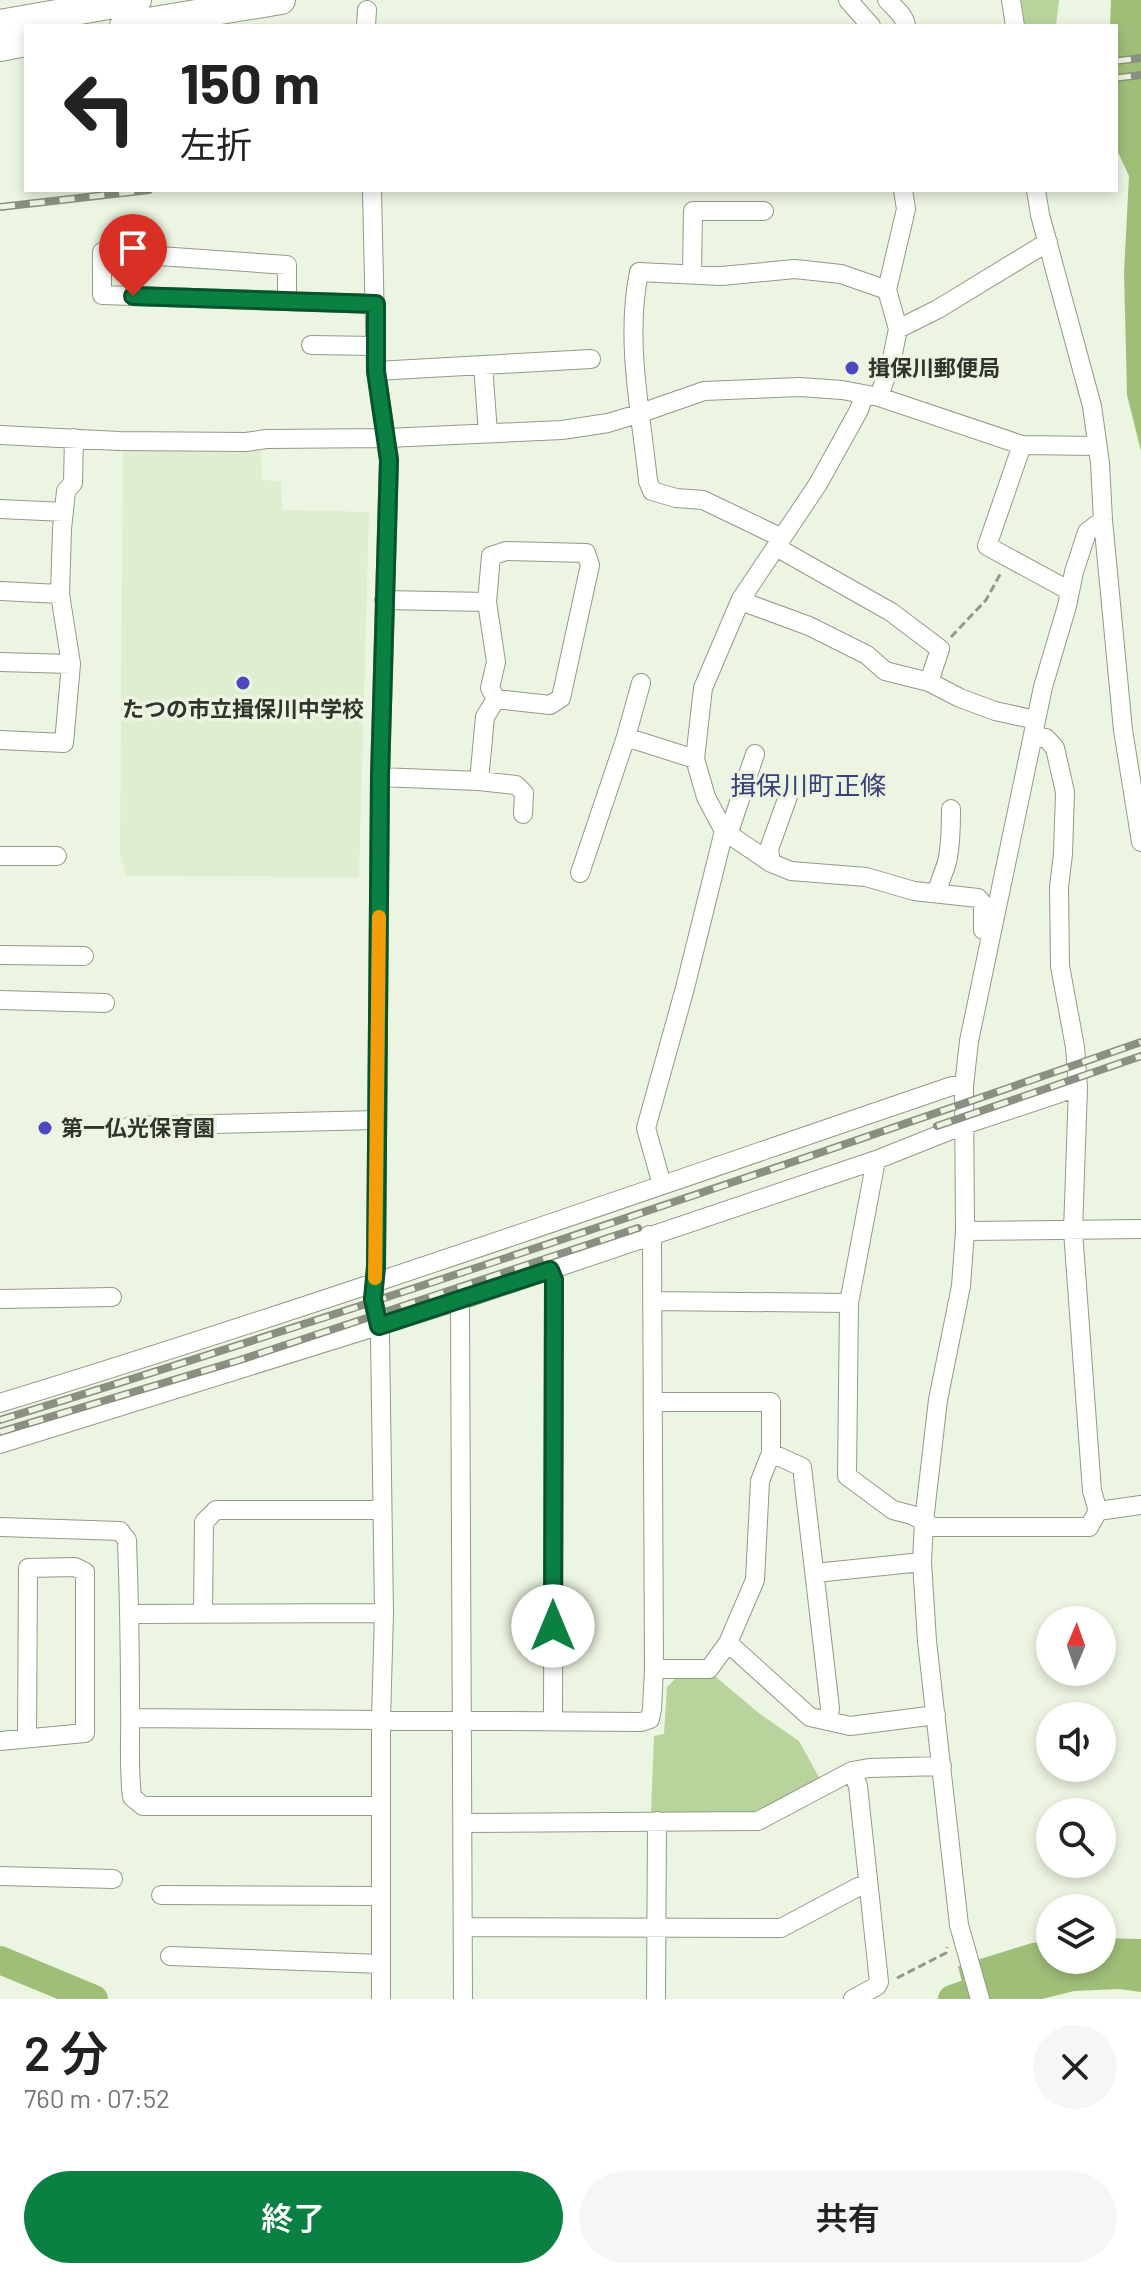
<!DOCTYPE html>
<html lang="ja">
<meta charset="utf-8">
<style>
body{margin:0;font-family:Barlow,"Noto Sans JP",sans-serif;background:#f6f6f6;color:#222;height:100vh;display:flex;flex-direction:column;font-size:30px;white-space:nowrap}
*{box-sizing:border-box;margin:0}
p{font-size:26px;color:#767676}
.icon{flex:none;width:44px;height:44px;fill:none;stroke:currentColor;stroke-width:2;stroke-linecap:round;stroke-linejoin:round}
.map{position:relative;height:1999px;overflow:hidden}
.panel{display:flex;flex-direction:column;background:#fff;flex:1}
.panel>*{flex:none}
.guide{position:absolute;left:24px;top:24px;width:1094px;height:168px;border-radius:0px;box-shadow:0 4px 12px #0003;background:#fff;color:#222;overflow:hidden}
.needle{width:52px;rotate:2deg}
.fabs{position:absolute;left:1036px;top:1606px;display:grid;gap:16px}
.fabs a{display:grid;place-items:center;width:80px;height:80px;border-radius:50%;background:#fff;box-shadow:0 4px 12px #0003;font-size:40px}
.pin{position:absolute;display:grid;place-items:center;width:68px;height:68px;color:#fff;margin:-82px -34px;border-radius:50% 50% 50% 0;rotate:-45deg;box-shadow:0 0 8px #0007}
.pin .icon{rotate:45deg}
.me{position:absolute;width:88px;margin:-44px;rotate:0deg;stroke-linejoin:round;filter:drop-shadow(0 0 6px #0008)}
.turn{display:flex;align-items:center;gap:28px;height:168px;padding:0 24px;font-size:36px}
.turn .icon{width:104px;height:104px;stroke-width:2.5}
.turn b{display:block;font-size:56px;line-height:68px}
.round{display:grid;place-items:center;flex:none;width:84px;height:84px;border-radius:42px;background:#f6f6f6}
.head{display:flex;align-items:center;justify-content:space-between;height:136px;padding:0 24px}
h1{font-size:48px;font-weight:600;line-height:60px}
.primary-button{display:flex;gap:16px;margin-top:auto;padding:16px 24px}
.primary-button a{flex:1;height:92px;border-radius:48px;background:#0b8043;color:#fff;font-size:32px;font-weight:600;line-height:92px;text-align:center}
.primary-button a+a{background:#f6f6f6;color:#222}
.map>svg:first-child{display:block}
.built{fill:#dfedd1}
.green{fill:#b9d39d}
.water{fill:#9fbf79}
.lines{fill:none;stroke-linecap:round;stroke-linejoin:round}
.river{stroke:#9fbf79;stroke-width:28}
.minor-casing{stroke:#919b88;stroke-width:20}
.highway-casing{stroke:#919b88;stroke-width:30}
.path{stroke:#92998b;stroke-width:3;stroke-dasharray:8 4;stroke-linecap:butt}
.minor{stroke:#fff;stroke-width:18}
.highway{stroke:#fff;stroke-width:28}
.rail-casing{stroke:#899082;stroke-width:8}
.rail{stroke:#ebf5e1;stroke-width:5;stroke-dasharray:15;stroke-linecap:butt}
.route-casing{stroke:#07532c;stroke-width:20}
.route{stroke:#0b8043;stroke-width:14}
.slow{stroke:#f59e0b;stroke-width:14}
.poi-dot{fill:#4d48bf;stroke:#ebf5e1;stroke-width:3}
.labels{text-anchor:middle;stroke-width:7;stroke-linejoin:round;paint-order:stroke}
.poi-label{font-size:22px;font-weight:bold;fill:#30342c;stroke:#ebf5e1;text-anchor:start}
.quarter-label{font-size:26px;fill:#3d407c;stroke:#ebf5e1}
</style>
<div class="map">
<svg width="1141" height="1999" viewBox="0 0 1141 1999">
<rect width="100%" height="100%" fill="#ebf5e1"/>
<path class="built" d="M123 447 261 448 262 480 281 481 282 510 369 512 359 877 126 876 120 853Z"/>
<path class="green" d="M1021 0H1059L1056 26H1025Z
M716 1677 760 1714 799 1741 820 1779 752 1814 651 1813 654 1736 664 1734 667 1687 676 1678Z"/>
<path class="water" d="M1111 0H1141V451L1127 395 1124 272 1129 176 1116 148V26H1110Z
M1102 1938 1141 1939V1992L1119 1989 1074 1991 1042 1999H966L958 1966 1032 1943 1050 1941V1960H1102Z"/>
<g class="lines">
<path class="river" d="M0 1960 94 1999
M952 1999 1000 1982"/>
<defs>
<path id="minor" d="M848 0 871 26
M887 0C894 8 905 15 906 26
M1011 0 1015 26
M366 26 367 10
M372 190 376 371 389 460 380 777 376 1267 373 1299 380 1336 384 1613 381 1720V1999
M1036 190 1040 215 1092 406 1100 463 1103 520 1123 730 1141 842
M692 274 693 211H764
M887 290 906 209 903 190
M287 301V265L102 252V295L376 304
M311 345 376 346
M483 365 488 433
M376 371 591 359
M864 395 859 410 818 484 741 599 703 688 695 759 706 797 724 831 771 863 791 871 866 877 914 891 978 898 983 904V930
M879 397 892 358 898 329 938 309 1048 242
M0 435 119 441 246 442 266 439 387 438 562 430 608 423 641 413 704 391 800 387 842 390 879 397 1022 445 1097 446
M1022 445 987 546 1070 591
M0 509 64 512
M782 538 703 500 676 498 652 491 648 481C641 412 625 341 639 272L721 276 795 269 841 274 887 290 898 329
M776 547 891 612 940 649 929 682
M0 591 60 594
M741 599 749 604 809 626 867 655 885 671 929 682 960 698 995 711 1036 720
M384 600 487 602
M0 662 71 664
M626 737 695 759
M0 740 64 743 71 664 60 594 62 529 66 491 73 483 74 438
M380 777 479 781 516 785 524 793 523 814
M479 781 485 717 496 699 490 688 496 662 487 602 491 556 506 551 586 553 590 565 561 698 550 705 496 699
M728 835 755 754
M0 856H57
M771 863 769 849 791 788
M580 873 626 737 641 683
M937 893C939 881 944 873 947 862 951 845 951 826 951 809
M0 955 84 956
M0 1000 105 1003
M130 1126 377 1120
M876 1160 849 1303 847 1476 893 1510 912 1515 933 1527H1089L1098 1511 1092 1491 1073 1231 1078 1087 1075 1047 1060 966 1059 887 1063 854 1065 792 1055 748 1046 738 1034 737
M662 1185 646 1128 685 988 724 831
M965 1231 1141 1229
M550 1270 554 1280 553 1721
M0 1299 112 1297
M458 1301 460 1309 463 1999
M652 1301 849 1303
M0 1403C320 1305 635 1194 952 1086H964
M0 1444 458 1301 876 1160 964 1125 1078 1087
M771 1453 802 1467 830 1708 828 1721
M1098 1511 1141 1505
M0 1527 120 1531 127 1540C129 1595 130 1649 130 1703 131 1737 128 1763 132 1797L143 1806H380
M815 1573 922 1562
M203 1613 204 1522 216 1510H381
M130 1614 384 1613
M728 1643 810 1717 850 1726 936 1715
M654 1669H709L728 1643 755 1580 760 1481 771 1453V1402H654
M131 1718 641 1722 650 1719 652 1709 654 1669 652 1244 649 1235
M0 1741 85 1733V1572L75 1567 28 1568 27 1738
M852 1771 858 1786 879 1982 877 1986 853 1999
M463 1823 758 1821 852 1771 869 1768 942 1766
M0 1876 113 1879
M161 1895 381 1896
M463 1927 781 1928 858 1887 868 1886
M170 1956 381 1964
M656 1999 657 1821
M980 1999 959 1925 927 1641 922 1562 924 1521 938 1400 961 1286 965 1231 964 1086 969 1041 1043 687 1067 606 1074 572 1087 532 1103 520"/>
<path id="highway" d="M0 24 137 0
M124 26 281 0
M0 47 26 42"/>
</defs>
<use href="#minor" class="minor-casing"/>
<use href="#highway" class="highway-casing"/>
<path class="path" d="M951 637 986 600 1002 571
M897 1978 946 1953 947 1947"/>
<use href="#minor" class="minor"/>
<use href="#highway" class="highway"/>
<defs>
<path id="rail" d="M1116 61 1141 58
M1116 78 1141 75
M0 207 149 190
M937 1126 1141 1056
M0 1420C383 1302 762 1174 1141 1042
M0 1432 240 1360 638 1228"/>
</defs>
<use href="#rail" class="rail-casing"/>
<use href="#rail" class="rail"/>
</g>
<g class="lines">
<defs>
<path id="route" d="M133 296 376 304V371L389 460 380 777 376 1267 373 1299 379 1326 550 1270 554 1280 553 1626"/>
</defs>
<use href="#route" class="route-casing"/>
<use href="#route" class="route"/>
<path class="slow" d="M375 1278 379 917"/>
</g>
<g class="poi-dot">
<circle cx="852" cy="368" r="8"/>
<circle cx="243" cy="683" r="8"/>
<circle cx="45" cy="1128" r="8"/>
</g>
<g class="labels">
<g class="poi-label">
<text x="868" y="376">揖保川郵便局</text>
<text x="243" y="717" text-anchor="middle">たつの市立揖保川中学校</text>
<text x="61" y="1136">第一仏光保育園</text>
</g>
<g class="quarter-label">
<text x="808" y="795">揖保川町正條</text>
</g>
</g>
</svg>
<div class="fabs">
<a><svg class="needle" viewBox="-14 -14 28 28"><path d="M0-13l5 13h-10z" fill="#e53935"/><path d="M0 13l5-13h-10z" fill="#767676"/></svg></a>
<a><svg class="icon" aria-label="sound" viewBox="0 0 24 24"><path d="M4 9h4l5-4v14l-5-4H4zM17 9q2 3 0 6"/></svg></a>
<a><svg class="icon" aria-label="search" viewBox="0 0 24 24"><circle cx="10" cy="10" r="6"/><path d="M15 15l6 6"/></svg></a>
<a><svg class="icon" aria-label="layers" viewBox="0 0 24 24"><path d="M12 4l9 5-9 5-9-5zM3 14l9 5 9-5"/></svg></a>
</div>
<div class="pin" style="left:133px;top:296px;background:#d93025"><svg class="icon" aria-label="arrive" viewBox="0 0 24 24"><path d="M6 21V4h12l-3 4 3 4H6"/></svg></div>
<svg class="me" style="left:553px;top:1626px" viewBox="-20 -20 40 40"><circle r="19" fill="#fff"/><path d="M0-13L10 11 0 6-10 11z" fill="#0b8043"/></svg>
<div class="guide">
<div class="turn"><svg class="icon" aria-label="left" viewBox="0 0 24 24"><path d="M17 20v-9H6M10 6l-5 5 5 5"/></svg><div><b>150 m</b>左折</div></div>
</div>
</div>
<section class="panel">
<div class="head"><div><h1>2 分</h1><p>760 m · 07:52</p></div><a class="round"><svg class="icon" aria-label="close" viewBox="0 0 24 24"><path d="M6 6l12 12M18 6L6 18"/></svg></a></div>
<div class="primary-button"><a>終了</a><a>共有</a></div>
</section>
